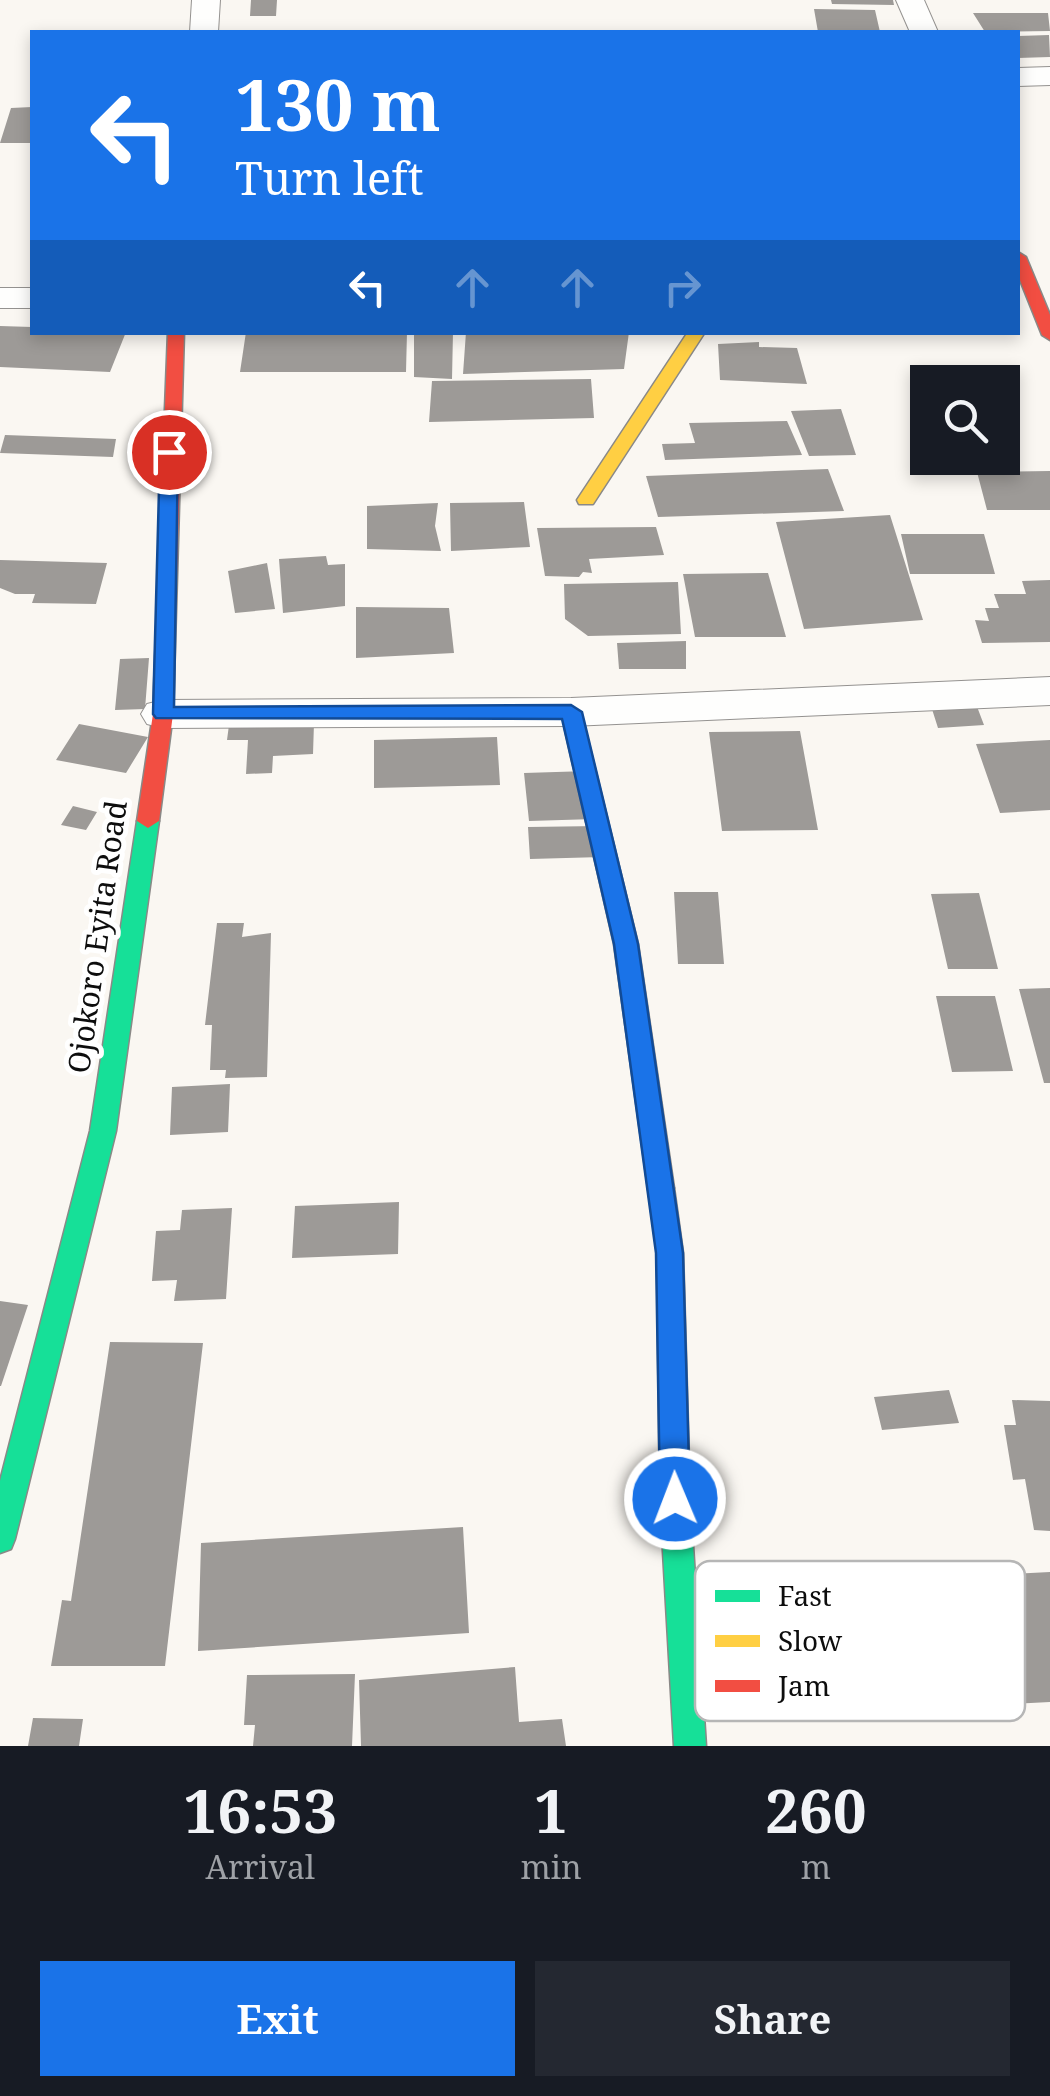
<!DOCTYPE html>
<style>
body{margin:0;font-family:"Noto Serif",serif;background:#242831;color:#f1f3f6;height:100vh;display:flex;flex-direction:column;font-size:38px;white-space:nowrap}
*{box-sizing:border-box;margin:0}
p{font-size:32px;color:#9ea1a6}
.icon{flex:none;width:55px;height:55px;fill:none;stroke:currentColor;stroke-width:2;stroke-linecap:round;stroke-linejoin:round}
.map{position:relative;height:1746px;overflow:hidden}
.sheet{display:flex;flex-direction:column;background:#171b24;flex:1}
.sheet>*{flex:none}
.top-card{position:absolute;left:30px;top:30px;width:990px;height:305px;border-radius:0px;box-shadow:0 5px 15px #0003;background:#1a73e8;color:#fff;overflow:hidden}
.fabs{position:absolute;left:910px;top:365px;display:grid;gap:20px}
.fabs a{display:grid;place-items:center;width:110px;height:110px;border-radius:0px;background:#171b24;box-shadow:0 5px 15px #0003;font-size:50px}
.pin{position:absolute;display:grid;place-items:center;width:85px;height:85px;color:#fff;margin:-42px;border:5px solid #fff;border-radius:50%;box-shadow:0 2px 10px #0007}
.me{position:absolute;width:110px;margin:-55px;rotate:359deg;stroke-linejoin:round;filter:drop-shadow(0 0 8px #0008)}
.turn{display:flex;align-items:center;gap:35px;height:210px;padding:0 40px;font-size:45px}
.turn .icon{width:130px;height:130px;stroke-width:2.5}
.turn b{display:block;font-size:70px;line-height:85px}
.lanes{display:flex;align-items:center;height:95px;padding:0 40px;background:#0003;justify-content:center;gap:50px;direction:ltr}
.lanes .off{opacity:.35}
.eta{display:flex;justify-content:space-evenly;align-items:center;height:170px;text-align:center}
.eta b{font-size:60px;font-weight:700;line-height:70px}
.cta{display:flex;gap:20px;margin-top:auto;padding:20px 40px}
.cta a{flex:1;height:115px;border-radius:0px;background:#1a73e8;color:#fff;font-size:40px;font-weight:700;line-height:115px;text-align:center}
.cta a+a{background:#242831;color:#f1f3f6}
.map>svg:first-child{display:block}
.building{fill:#9d9a97}
.lines{fill:none;stroke-linecap:round;stroke-linejoin:round}
.street-casing{stroke:#949290;stroke-width:2}
.fast-casing{stroke:#8a8987;stroke-width:3}
.slow-casing{stroke:#8a8987;stroke-width:3}
.jam-casing{stroke:#8a8987;stroke-width:3}
.street{fill:#fefefd;fill-rule:evenodd}
.fast{fill:#16e098;fill-rule:evenodd}
.slow{fill:#ffcf43;fill-rule:evenodd}
.jam{fill:#f24e42;fill-rule:evenodd}
.route{fill:#1a73e8;stroke:#114b97;stroke-width:2.5}
.labels{text-anchor:middle;stroke-width:10;stroke-linejoin:round;paint-order:stroke}
.street-label{font-size:30px;fill:#0d0d0d;stroke:#fff}
.key{fill:#fff;stroke:#b6b6b6;stroke-width:2.5}
.key-label{font-size:28px;fill:#0d0d0d}
</style>
<div class="map">
<svg width="1050" height="1746" viewBox="0 0 1050 1746">
<rect width="100%" height="100%" fill="#faf7f2"/>
<path class="building" d="M251 0H277L276 16H250Z
M831 0H893L894 5 832 4Z
M814 9 875 10 880 32H818Z
M973 13H1048L1050 31 985 32Z
M1018 36 1049 35 1050 57 1018 58Z
M32 107V143H0L11 108Z
M0 326 32 327V332H126L110 372 0 367Z
M246 332H407L406 372H240Z
M414 332H453L452 379 414 377Z
M466 332H629L624 369 463 374Z
M759 342V347L797 348 807 384 720 380 718 344Z
M591 379 594 418 429 422 432 381Z
M841 409 856 455 809 456 791 411Z
M787 421 802 455 665 460 662 444 695 443 689 423Z
M5 435 116 439 113 457 0 453Z
M828 469 844 511 658 517 646 476Z
M1050 471V510H987L977 472Z
M524 502 530 547 451 551 450 503Z
M438 503 435 526 441 551 367 549V506Z
M890 515 923 620 804 629 776 522Z
M656 527 664 555 589 559 592 573 583 572 579 577 545 576 537 528Z
M901 534H984L995 574H910Z
M326 556 328 565 345 564V606L283 613 279 559Z
M0 560 107 563 96 604 32 603 35 594H15L0 588Z
M267 563 275 609 235 613 228 571Z
M768 573 786 637H695L683 574Z
M1050 580V642L982 643 975 620 989 621 985 608H999L994 594H1026L1022 581Z
M678 582 681 634 588 636 565 619 564 584Z
M356 607 449 608 454 653 356 658Z
M686 641V669H619L617 643Z
M149 658 145 709 115 710 120 659Z
M976 704 984 725 938 728 931 706Z
M314 723 313 754 273 756 272 773 246 774 248 740H227L229 725Z
M79 724 148 737 126 773 56 760Z
M800 731 818 830 722 831 709 732Z
M497 737 500 785 374 788V740Z
M1050 740V810L1000 813 976 744Z
M588 771 595 819 529 821 524 773Z
M73 806 97 812 86 830 61 825Z
M599 826 602 857 530 859 528 827Z
M674 892H718L724 964H678Z
M979 893 998 969H948L931 894Z
M217 923H244L242 937 271 933 267 1077 225 1078 226 1070H210L212 1025H205Z
M1050 988V1083H1044L1019 989Z
M936 996H995L1013 1071 952 1072Z
M230 1084 228 1132 170 1135 172 1087Z
M399 1202 398 1254 292 1258 295 1206Z
M232 1208 226 1299 174 1301 177 1280 152 1281 156 1231 180 1230 182 1210Z
M0 1301 28 1305 1 1386H0Z
M110 1342 203 1343 165 1666H51L62 1600 71 1601Z
M949 1390 959 1423 882 1430 874 1397Z
M1012 1400 1050 1401V1531L1034 1530 1025 1479 1013 1480 1004 1425H1016Z
M463 1527 469 1633 198 1651 201 1543Z
M1050 1572V1702L811 1715 790 1586Z
M515 1667 519 1722 562 1719 566 1746H361L359 1680Z
M355 1674 352 1746H253L255 1725H244L247 1675Z
M33 1718 83 1719 79 1746H28Z"/>
<g class="lines">
<defs>
<path id="street" d="M192 0H220L218 32H190Z
M896 0H924L938 32H910Z
M1050 67V85L1018 86V68Z
M0 288H32V308H0Z
M1050 677V705L571 726 163 728 147 724 141 714 147 704 163 700 571 698Z"/>
<path id="fast" d="M148 814 159 821 116 1131 15 1539 11 1549 0 1553V1481L90 1131 137 821Z
M661 1178 670 1181 674 1188 683 1253 690 1499 706 1746H674L660 1499 657 1253 648 1188 652 1181Z"/>
<path id="slow" d="M688 332H705L593 504H579L577 500Z"/>
<path id="jam" d="M1018 252 1026 257 1050 315V340L1042 335 1018 275Z
M168 332H184L173 714 159 821 148 828 137 821 153 714Z
M571 705 581 712 638 944 674 1188 670 1195 661 1198 652 1195 648 1188 614 944 561 712Z"/>
</defs>
<use href="#street" class="street-casing"/>
<use href="#fast" class="fast-casing"/>
<use href="#slow" class="slow-casing"/>
<use href="#jam" class="jam-casing"/>
<use href="#street" class="street"/>
<use href="#fast" class="fast"/>
<use href="#slow" class="slow"/>
<use href="#jam" class="jam"/>
</g>
<path class="route" d="M169 446 178 452 174 707 571 705 582 712 638 944 683 1253 690 1499 686 1508 675 1512 665 1508 660 1499 656 1253 614 944 562 719 156 718 153 714 160 452Z"/>
<g class="labels">
<g class="street-label">
<text transform="translate(98 937) rotate(-82)" y="10">Ojokoro Eyita Road</text>
</g>
</g>
<rect x="695" y="1561" width="330" height="160" rx="15" class="key"/>
<rect x="715" y="1590" width="45" height="12" fill="#16e098"/>
<rect x="715" y="1635" width="45" height="12" fill="#ffcf43"/>
<rect x="715" y="1680" width="45" height="12" fill="#f24e42"/>
<g class="key-label">
<text x="778" y="1606">Fast</text>
<text x="778" y="1651">Slow</text>
<text x="778" y="1696">Jam</text>
</g>
</svg>
<div class="fabs">
<a><svg class="icon" aria-label="search" viewBox="0 0 24 24"><circle cx="10" cy="10" r="6"/><path d="M15 15l6 6"/></svg></a>
</div>
<div class="pin" style="left:169px;top:452px;background:#d93025"><svg class="icon" aria-label="arrive" viewBox="0 0 24 24"><path d="M6 21V4h12l-3 4 3 4H6"/></svg></div>
<svg class="me" style="left:675px;top:1499px" viewBox="-20 -20 40 40"><circle r="17" fill="#1a73e8" stroke="#fff" stroke-width="3"/><path d="M0-11L8 9 0 5-8 9z" fill="#fff"/></svg>
<div class="top-card">
<div class="turn"><svg class="icon" aria-label="left" viewBox="0 0 24 24"><path d="M17 20v-9H6M10 6l-5 5 5 5"/></svg><div><b>130 m</b>Turn left</div></div>
<div class="lanes"><svg class="icon" aria-label="left" viewBox="0 0 24 24"><path d="M17 20v-9H6M10 6l-5 5 5 5"/></svg><svg class="icon off" aria-label="ahead" viewBox="0 0 24 24"><path d="M12 20V5M6 11l6-6 6 6"/></svg><svg class="icon off" aria-label="ahead" viewBox="0 0 24 24"><path d="M12 20V5M6 11l6-6 6 6"/></svg><svg class="icon off" aria-label="right" viewBox="0 0 24 24"><path d="M7 20v-9h11M14 6l5 5-5 5"/></svg></div>
</div>
</div>
<section class="sheet">
<div class="eta">
<div><b>16:53</b><p>Arrival</p></div>
<div><b>1</b><p>min</p></div>
<div><b>260</b><p>m</p></div>
</div>
<div class="cta"><a>Exit</a><a>Share</a></div>
</section>
